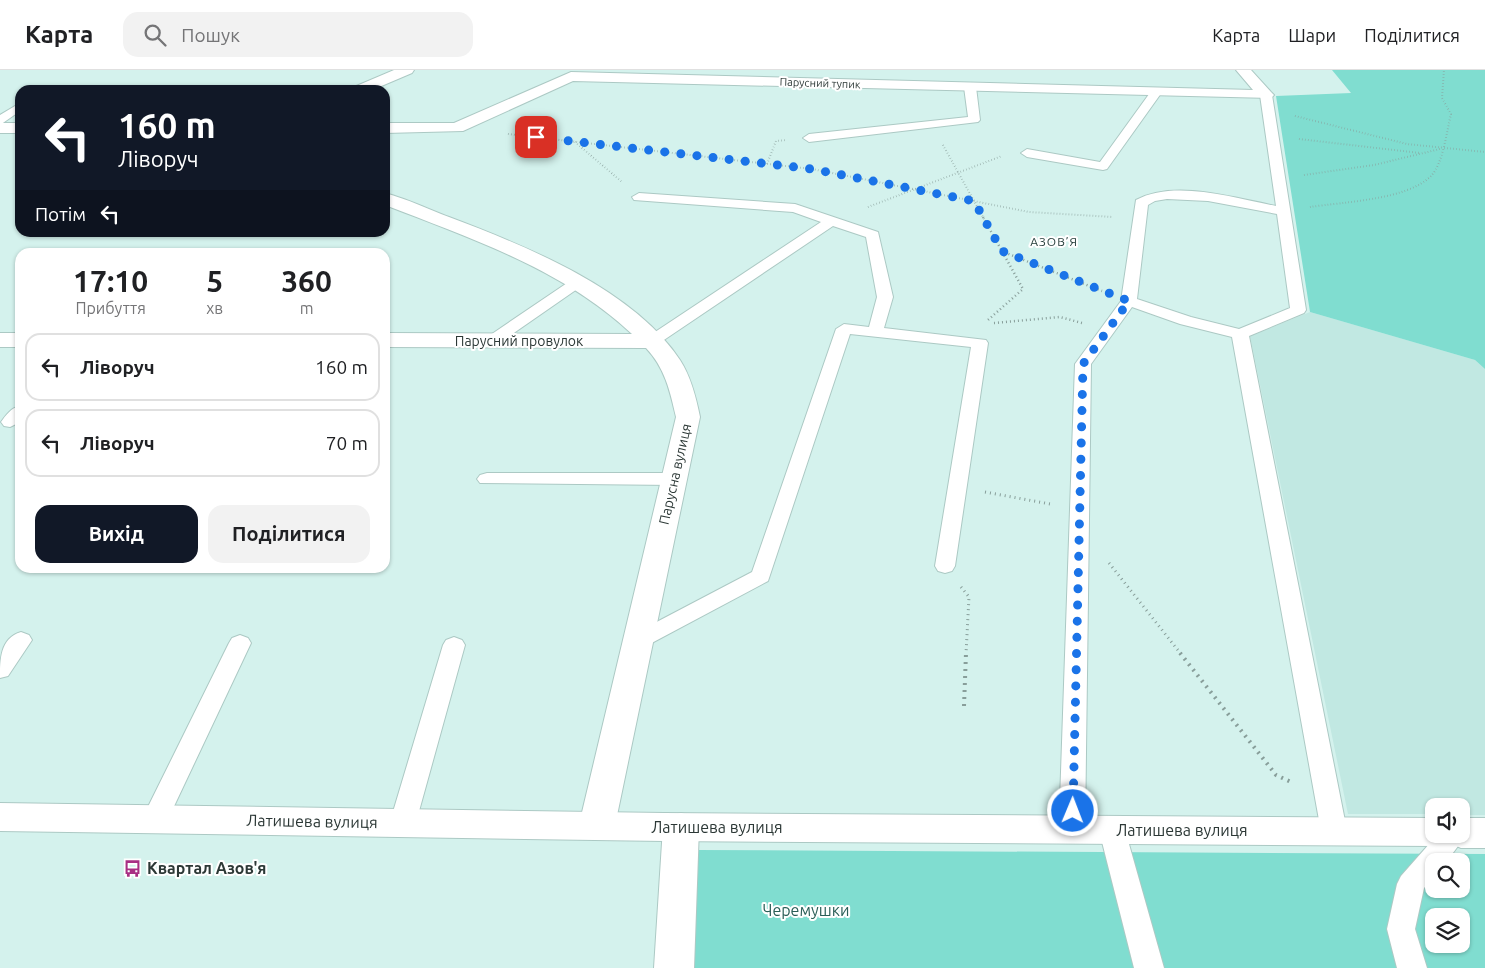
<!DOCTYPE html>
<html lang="uk">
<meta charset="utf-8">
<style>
body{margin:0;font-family:Ubuntu,sans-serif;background:#f2f2f2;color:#202124;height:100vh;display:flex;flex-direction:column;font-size:19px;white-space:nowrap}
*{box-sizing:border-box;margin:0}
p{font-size:16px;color:#757577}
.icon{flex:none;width:28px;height:28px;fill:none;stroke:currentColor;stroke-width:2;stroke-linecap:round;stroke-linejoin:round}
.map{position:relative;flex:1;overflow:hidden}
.sheet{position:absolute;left:15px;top:178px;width:375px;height:325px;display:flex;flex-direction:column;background:#fff;border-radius:15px;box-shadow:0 1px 4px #0004}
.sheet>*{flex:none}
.banner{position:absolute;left:15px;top:15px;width:375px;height:152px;border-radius:15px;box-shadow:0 1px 4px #0004;background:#111827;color:#fff;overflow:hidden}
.tools{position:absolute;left:1425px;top:728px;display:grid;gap:10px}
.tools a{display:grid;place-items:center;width:45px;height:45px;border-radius:10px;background:#fff;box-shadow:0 1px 4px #0004;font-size:25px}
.pin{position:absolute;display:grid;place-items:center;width:42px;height:42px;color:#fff;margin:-21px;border-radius:10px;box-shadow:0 2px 8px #0006}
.me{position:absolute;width:55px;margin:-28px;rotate:1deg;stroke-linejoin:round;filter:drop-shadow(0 0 4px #0008)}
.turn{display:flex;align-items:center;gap:18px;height:105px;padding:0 20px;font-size:22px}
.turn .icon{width:65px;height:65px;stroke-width:2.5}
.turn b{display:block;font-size:35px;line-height:42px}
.then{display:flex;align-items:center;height:48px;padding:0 20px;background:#0003;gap:10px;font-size:19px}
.eta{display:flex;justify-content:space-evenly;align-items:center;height:85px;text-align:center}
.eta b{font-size:30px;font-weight:600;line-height:35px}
.button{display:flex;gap:10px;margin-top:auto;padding:10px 20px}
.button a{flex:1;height:58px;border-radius:15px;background:#111827;color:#fff;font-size:20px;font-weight:600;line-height:58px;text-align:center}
.button a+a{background:#f2f2f2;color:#202124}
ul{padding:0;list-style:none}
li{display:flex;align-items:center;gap:15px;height:68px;margin:0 10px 8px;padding:0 10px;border:2px solid #e0e0e0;border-radius:15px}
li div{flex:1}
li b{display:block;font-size:19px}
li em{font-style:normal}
header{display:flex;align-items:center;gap:30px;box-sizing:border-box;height:70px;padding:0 25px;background:#fff;border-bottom:1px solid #e0e0e0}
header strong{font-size:24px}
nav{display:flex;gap:28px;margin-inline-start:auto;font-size:18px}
.search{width:350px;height:45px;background:#f2f2f2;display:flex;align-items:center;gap:12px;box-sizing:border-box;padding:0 18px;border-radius:15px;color:#757577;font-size:19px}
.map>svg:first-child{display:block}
.built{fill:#c1e8e2}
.green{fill:#80ddd0;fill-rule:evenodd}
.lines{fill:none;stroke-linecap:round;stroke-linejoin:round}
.service-casing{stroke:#acc9c4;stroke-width:2}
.minor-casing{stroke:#acc9c4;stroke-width:2}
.tertiary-casing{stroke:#acc9c4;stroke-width:2}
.path-far3{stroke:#889e9a;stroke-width:2;stroke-dasharray:0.5 2.5;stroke-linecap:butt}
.path-far2{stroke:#889e9a;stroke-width:2.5;stroke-dasharray:1 3;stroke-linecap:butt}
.path-far1{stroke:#889e9a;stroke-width:3;stroke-dasharray:1 4;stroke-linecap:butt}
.path{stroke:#889e9a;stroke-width:4;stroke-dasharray:2 5;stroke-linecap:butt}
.service{fill:#fff;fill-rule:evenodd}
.minor{fill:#fff;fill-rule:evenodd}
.tertiary{fill:#fff;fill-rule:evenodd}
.route{stroke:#1a73e8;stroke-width:9;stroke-dasharray:0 16.2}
.labels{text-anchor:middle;stroke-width:4;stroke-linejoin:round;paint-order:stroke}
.far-street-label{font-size:11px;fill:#2c3836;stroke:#fff}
.far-neighbourhood-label{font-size:12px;letter-spacing:1px;fill:#1e3734;stroke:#fff}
.street-label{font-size:14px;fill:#2c3836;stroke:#fff}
.near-street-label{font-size:16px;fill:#2c3836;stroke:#fff}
.near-poi-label{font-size:16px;font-weight:bold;fill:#2c3836;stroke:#fff;text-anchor:start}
.near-park-label{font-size:16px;fill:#2b5f58;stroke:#fff}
</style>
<header>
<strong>Карта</strong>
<div class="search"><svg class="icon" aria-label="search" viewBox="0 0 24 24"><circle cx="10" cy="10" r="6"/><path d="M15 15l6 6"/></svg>Пошук</div>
<nav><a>Карта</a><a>Шари</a><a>Поділитися</a></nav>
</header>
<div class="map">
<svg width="1485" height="898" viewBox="0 0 1485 898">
<rect width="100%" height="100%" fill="#d4f2ed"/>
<path class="built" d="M1310 242 1475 290 1485 299V745H1461V736H1434V744H1348L1250 266Z"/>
<path class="green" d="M1332 0H1485V299L1475 290 1310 242 1276 26 1351 23Z
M696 780 1485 784V898H692ZM1434 791H1461V819H1434ZM1434 846H1461V874H1434Z"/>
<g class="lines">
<defs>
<path id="service" d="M970 14 976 17 980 50 978 52 809 72 803 68 809 64 968 47 964 17Z
M1156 19 1162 22 1107 99 1103 100 1027 87 1021 83 1027 79 1100 92 1152 20Z
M1266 22 1272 25 1306 240 1304 243 1249 266 1347 761 1343 768 1334 772 1325 768 1321 761 1232 267 1180 254 1132 237 1091 294 1085 760 1081 767 1072 771 1063 767 1059 760 1075 294 1121 231 1136 130C1174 109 1235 128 1276 136L1260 25ZM1167 129 1208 131 1277 144 1290 238 1239 259 1191 247 1137 229 1148 135 1155 131Z
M20 33V41L0 55V45Z
M639 123 795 134 878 162 893 227 884 258 986 270 988 273 955 496 952 501 945 503 938 501 935 496 971 277 850 264 768 511 646 576 638 579 630 576 627 571 630 566 752 502 836 259 844 254 869 257 877 227 866 167 833 156 658 274H646L644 271 646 268 821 152 793 142 634 130 632 127Z
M578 207 583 209 586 212 583 215 498 274H486L484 271 486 268 573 209Z
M20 336V352L10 357 4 356 1 352C6 345 11 338 20 336Z
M487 403H674L681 405 684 409 681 413 674 415 480 413 477 409 480 405Z
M21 562 29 565 32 570 8 606 0 608C0 590 0 568 21 562Z
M240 565 248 568 251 573 168 749 164 756 155 759 146 756 142 749 229 573 232 568Z
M454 567 462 570 465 575 416 752 412 759 403 762 394 759 390 752 443 575 446 570Z
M1112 749 1121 753 1125 760 1164 898H1134L1099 760 1103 753Z
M1461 756 1467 764 1447 791H1434V807L1424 818 1415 859 1427 898H1397L1387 859 1397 814 1401 806 1438 764H1461Z"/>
<path id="minor" d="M394 0H414L412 3 372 20H351L354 17Z
M1236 0H1251L1271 22 1274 25 1271 28 573 11 463 61 385 63V53H454L571 2 1253 20Z
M0 53H20V63H0Z
M385 123C407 129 428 139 449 147 526 176 633 219 680 290 691 307 696 327 700 347L615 755 610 765 597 769 584 765 579 755 676 347C670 321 665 298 646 278L385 277V263L632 264C563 199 472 169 385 135Z
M0 263H20V277H0Z
M681 743 694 747 699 757 694 898H654L663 757 668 747Z"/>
<path id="tertiary" d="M0 733 664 743 1434 748V764H1461V748H1485V778H1461L1447 772 1434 776 664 771 0 761Z"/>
</defs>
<use href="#service" class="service-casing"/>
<use href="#minor" class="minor-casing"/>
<use href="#tertiary" class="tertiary-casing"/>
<path class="path-far3" d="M1295 46 1407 74 1485 82
M508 64 812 99 1029 142 1113 147
M1299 69 1420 83
M575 72 622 112
M943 75 984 149
M767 94 776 71 786 70
M1304 105 1374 95 1440 79
M868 137 1002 86
M1310 137C1343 132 1407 130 1431 106 1443 94 1447 60 1451 44L1442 28 1444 0"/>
<path class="path-far2" d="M983 147 1023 219 988 250
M1001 181 1102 221
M994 253 1060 247 1082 253"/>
<path class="path-far1" d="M985 422 1050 434
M1109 493 1181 584
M961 517 969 527 966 584"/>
<path class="path" d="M1180 583 1276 705 1293 713
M964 636 966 583"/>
<use href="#service" class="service"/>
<use href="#minor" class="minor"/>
<use href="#tertiary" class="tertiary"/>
</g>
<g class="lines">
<path class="route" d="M536 67 812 99 974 131 1002 181 1129 231 1083 294 1073 741"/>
</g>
<defs>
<symbol id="bus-bare" viewBox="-9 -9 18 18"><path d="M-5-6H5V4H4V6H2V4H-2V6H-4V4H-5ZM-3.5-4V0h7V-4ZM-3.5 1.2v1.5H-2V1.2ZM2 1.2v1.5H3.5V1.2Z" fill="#a82f84" stroke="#fff" stroke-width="2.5" paint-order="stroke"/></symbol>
</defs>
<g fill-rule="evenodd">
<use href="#bus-bare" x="120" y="786" width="25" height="25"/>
</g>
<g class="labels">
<g class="far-street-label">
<text transform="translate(820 13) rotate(2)" y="4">Парусний тупик</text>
</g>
<g class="far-neighbourhood-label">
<text x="1054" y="176">АЗОВ’Я</text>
</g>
<g class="street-label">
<text x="519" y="276">Парусний провулок</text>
<text transform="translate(675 404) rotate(-77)" y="5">Парусна вулиця</text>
</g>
<g class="near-street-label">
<text transform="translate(312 751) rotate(1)" y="6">Латишева вулиця</text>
<text x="717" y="763">Латишева вулиця</text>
<text x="1182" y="766">Латишева вулиця</text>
</g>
<g class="near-poi-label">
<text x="147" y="804">Квартал Азов'я</text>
</g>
<g class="near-park-label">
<text x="806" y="846">Черемушки</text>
</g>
</g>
</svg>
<div class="tools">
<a><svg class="icon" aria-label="sound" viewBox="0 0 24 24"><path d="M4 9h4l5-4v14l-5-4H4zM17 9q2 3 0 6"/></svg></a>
<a><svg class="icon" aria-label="search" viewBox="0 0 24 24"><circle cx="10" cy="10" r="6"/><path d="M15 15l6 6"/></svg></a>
<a><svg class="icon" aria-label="layers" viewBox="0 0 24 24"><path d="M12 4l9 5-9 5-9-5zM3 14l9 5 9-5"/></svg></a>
</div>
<div class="pin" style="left:536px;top:67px;background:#d93025"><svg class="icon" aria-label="arrive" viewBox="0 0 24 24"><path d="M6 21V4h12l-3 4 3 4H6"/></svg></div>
<svg class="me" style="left:1073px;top:741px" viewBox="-20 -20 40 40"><circle r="17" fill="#1a73e8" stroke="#fff" stroke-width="3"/><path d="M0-11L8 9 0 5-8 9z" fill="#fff"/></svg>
<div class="banner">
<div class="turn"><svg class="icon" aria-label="left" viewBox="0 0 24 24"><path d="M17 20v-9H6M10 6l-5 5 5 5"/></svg><div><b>160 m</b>Ліворуч</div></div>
<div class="then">Потім<svg class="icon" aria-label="left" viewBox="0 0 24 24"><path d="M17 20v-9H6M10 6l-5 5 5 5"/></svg></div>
</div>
<section class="sheet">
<div class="eta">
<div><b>17:10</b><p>Прибуття</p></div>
<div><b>5</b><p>хв</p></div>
<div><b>360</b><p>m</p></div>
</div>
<ul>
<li><svg class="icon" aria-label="left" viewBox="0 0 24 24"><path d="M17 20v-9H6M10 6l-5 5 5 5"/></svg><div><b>Ліворуч</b></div><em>160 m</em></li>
<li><svg class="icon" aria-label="left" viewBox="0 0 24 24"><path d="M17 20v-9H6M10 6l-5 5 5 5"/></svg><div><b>Ліворуч</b></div><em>70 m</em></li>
</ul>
<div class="button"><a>Вихід</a><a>Поділитися</a></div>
</section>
</div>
